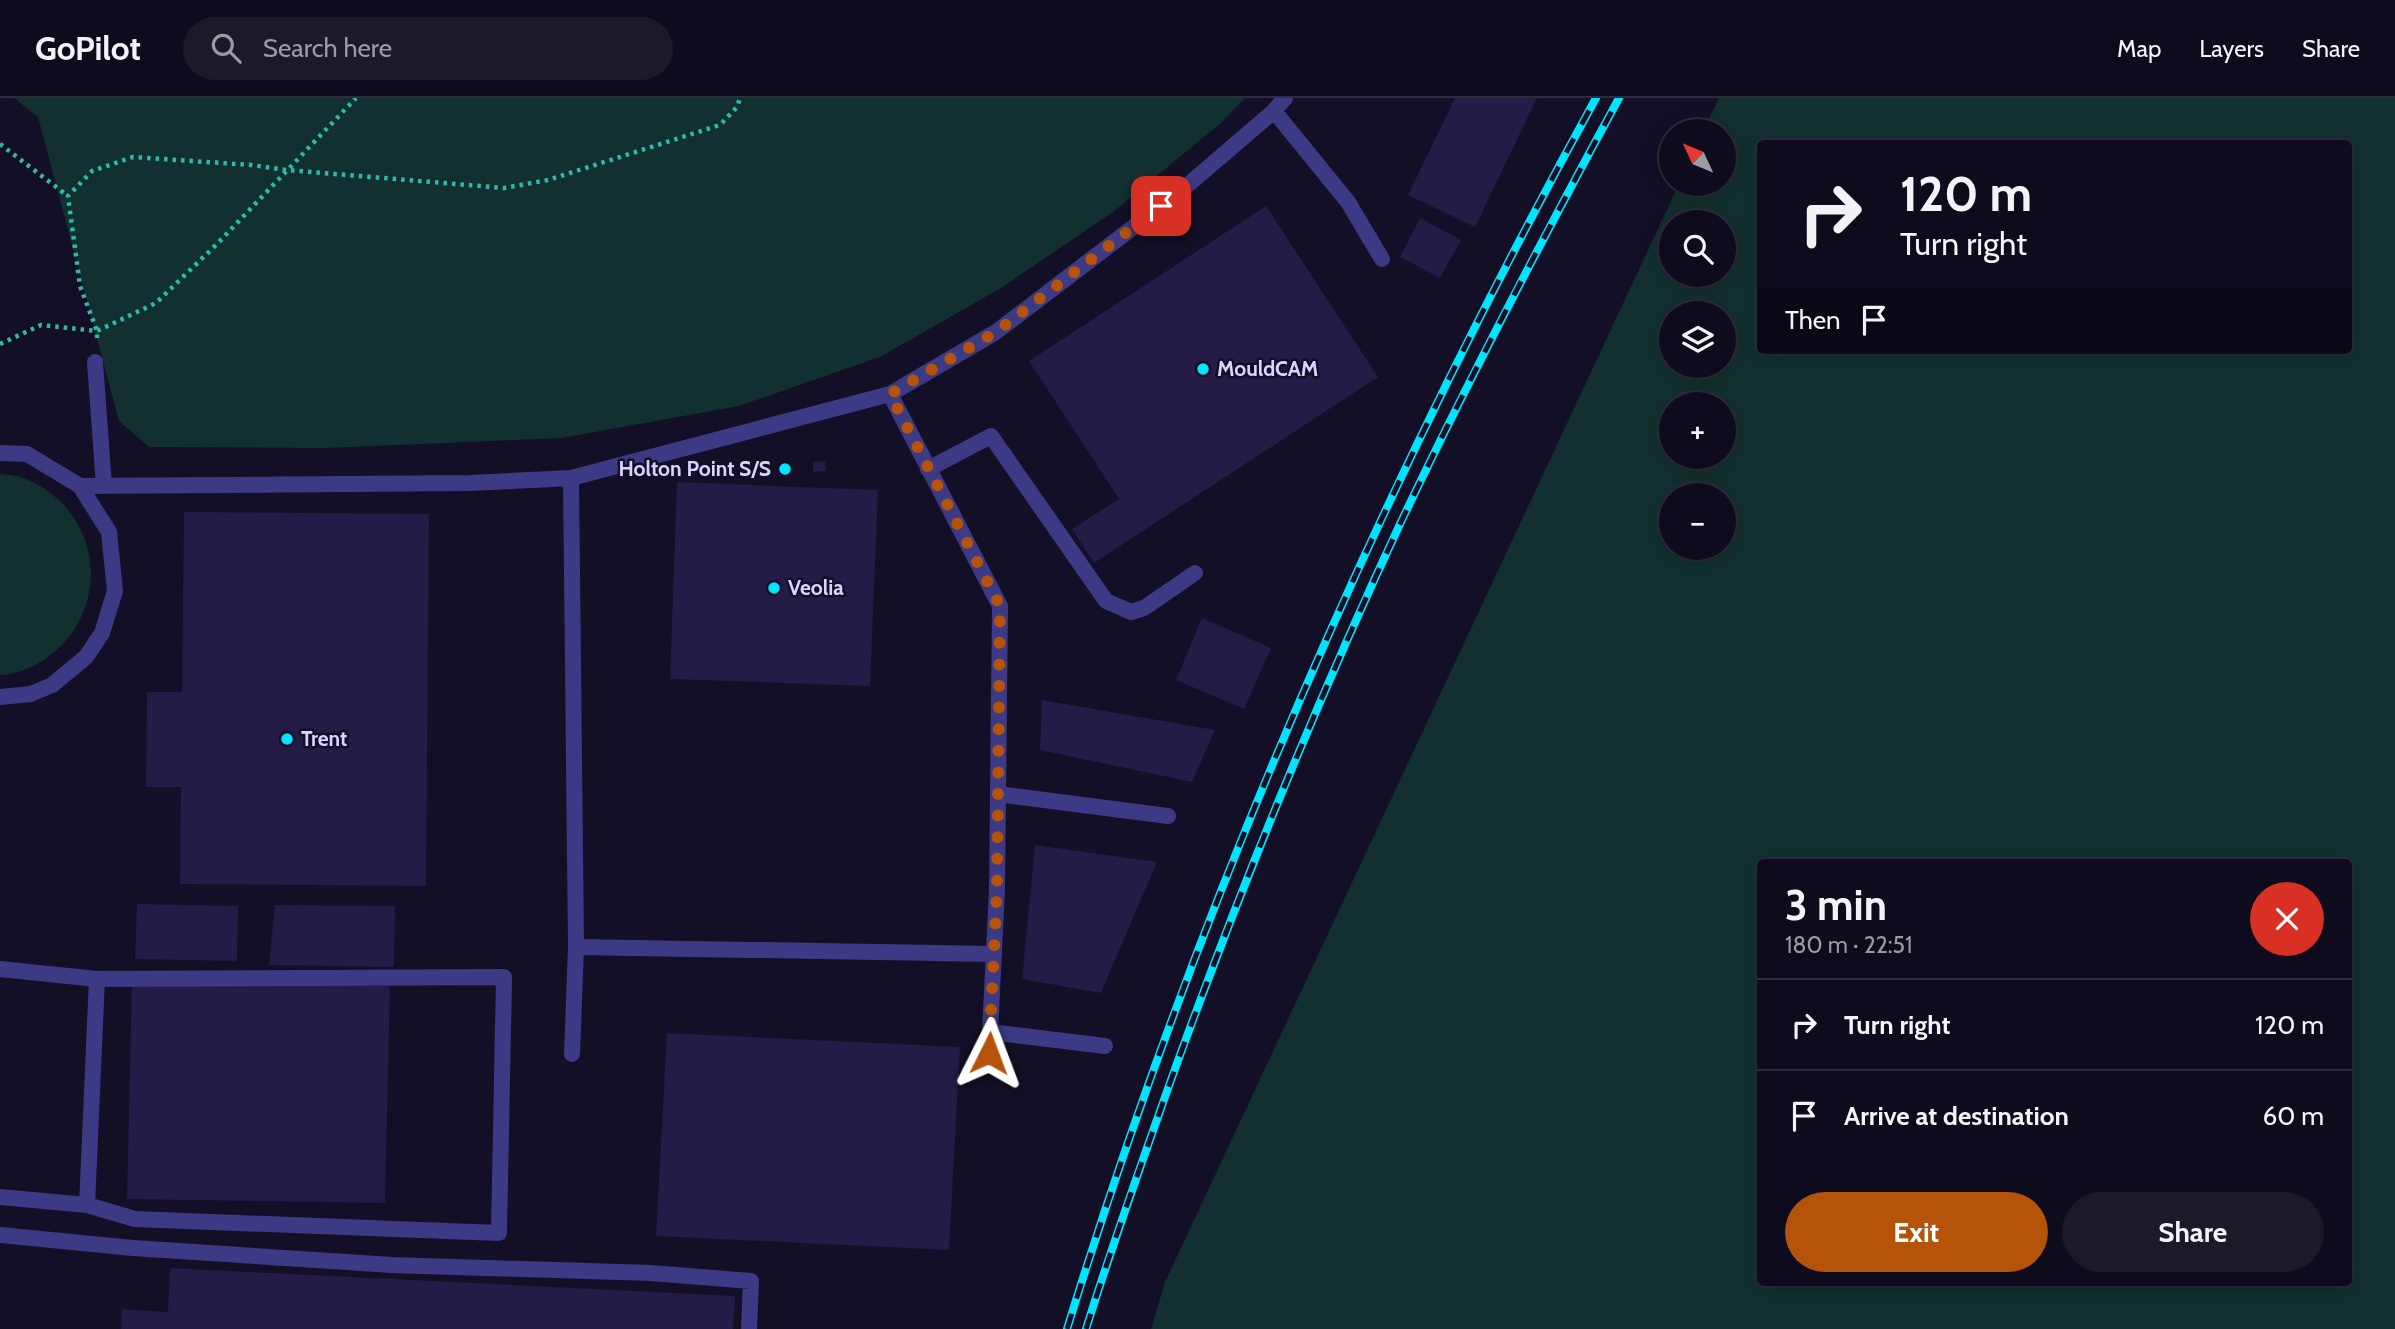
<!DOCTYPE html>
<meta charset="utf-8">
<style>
body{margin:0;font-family:Cabin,sans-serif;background:#1c1929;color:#f1f3f6;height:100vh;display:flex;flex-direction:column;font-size:26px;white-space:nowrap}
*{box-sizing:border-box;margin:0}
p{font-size:23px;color:#9b9ba3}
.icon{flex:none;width:38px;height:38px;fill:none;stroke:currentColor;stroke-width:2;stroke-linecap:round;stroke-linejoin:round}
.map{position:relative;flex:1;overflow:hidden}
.drawer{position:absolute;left:1757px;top:761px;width:595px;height:427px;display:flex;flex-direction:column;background:#0e0b1c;border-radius:7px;box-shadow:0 4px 18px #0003,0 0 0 2px #2e2b3b}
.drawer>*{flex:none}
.top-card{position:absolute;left:1757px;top:42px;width:595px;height:214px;border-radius:7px;box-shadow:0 4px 18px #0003,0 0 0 2px #2e2b3b;background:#0e0b1c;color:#f1f3f6;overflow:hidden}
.needle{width:46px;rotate:314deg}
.tools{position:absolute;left:1659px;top:21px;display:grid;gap:14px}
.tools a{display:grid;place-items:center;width:77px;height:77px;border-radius:50%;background:#0e0b1c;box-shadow:0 4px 18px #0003,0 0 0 2px #2e2b3b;font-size:35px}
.pin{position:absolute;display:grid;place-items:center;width:60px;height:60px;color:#fff;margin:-30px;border-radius:14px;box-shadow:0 4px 10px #0006}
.me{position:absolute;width:77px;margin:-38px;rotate:3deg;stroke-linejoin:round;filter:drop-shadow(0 0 5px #0008)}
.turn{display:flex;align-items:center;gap:24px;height:147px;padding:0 28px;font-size:32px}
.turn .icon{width:91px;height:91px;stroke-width:2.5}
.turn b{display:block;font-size:49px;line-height:60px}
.then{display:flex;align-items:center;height:66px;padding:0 28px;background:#0003;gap:14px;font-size:26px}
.round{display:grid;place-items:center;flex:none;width:74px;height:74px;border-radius:37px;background:#1c1929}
.head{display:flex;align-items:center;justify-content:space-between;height:119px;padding:0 28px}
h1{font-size:42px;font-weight:700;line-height:52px}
.action{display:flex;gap:14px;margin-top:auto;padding:14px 28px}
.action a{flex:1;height:80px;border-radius:42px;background:#b45309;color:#fff;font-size:28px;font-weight:700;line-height:80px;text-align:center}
.action a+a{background:#1c1929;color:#f1f3f6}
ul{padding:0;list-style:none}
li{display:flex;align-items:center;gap:21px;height:91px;padding:0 28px;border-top:2px solid #2e2b3b}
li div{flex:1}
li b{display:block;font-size:26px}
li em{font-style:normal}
header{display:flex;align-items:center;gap:42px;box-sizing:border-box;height:98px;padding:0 35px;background:#0e0b1c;border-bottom:2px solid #2e2b3b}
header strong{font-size:33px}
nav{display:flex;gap:38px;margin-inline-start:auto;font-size:24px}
.search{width:490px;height:63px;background:#1c1929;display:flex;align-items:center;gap:18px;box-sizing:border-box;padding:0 24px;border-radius:38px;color:#9b9ba3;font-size:26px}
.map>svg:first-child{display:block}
.green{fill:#12302f;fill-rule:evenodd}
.building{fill:#241b47}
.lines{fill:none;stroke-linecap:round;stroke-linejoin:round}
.path{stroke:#2fb8b0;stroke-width:4.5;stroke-dasharray:3.5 5;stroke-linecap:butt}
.lane{stroke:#3d3a85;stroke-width:16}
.rail-casing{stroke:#00e5ff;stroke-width:8}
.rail{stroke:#130f26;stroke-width:5;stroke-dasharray:16;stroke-linecap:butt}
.route{stroke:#b45309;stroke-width:12;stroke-dasharray:0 21.6}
.poi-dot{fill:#00e5ff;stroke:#130f26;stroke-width:2.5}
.labels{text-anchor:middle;stroke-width:5;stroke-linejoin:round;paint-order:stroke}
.poi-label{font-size:21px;font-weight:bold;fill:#d9d4ff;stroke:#130f26;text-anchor:start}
</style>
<header>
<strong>GoPilot</strong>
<div class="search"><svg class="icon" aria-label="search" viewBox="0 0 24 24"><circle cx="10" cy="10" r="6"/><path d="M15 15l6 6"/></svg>Search here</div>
<nav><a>Map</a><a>Layers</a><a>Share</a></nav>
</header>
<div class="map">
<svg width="2395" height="1231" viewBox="0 0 2395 1231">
<rect width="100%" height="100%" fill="#130f26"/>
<path class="green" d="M14 0H1245L1222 24 1113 114 1001 190 880 259 739 308 562 340 326 350 149 349 119 323 38 19Z
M1719 0H2395V1231H1151L1165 1184 1679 86H1724V33H1703ZM1760 46H2348V252H1760ZM1724 124V177H1671V124ZM1724 215V268H1671V215ZM1724 306V359H1671V306ZM1724 397V450H1671V397ZM1760 765H2348V1185H1760Z
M0 376C8 377 18 377 26 381 101 412 114 509 49 558 36 568 17 577 0 577Z"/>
<path class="building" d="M1455 0H1537L1475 129 1408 97Z
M1266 108 1378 279 1094 465 1072 431 1119 401 1029 263Z
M1420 120 1461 142 1440 180 1400 159Z
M825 363 826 373 813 374V364Z
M779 364H791V377L779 378Z
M677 384 878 392 870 588 670 581Z
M184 414 429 416 426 788 180 786 181 689H146L147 594H182Z
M1202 520 1271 550 1244 611 1176 582Z
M1042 602 1215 632 1192 684 1040 652Z
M1035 747 1157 764 1101 895 1022 881Z
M137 806 238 808 237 863 135 861Z
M275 807 395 808 394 869 269 867Z
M132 883 390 888 385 1105 127 1101Z
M667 935 960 949 949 1152 656 1138Z
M170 1170 735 1198 733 1231H121L122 1211 168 1214Z"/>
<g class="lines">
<path class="path" d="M0 46 68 98
M97 240V233L80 188 68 98 92 73 133 59 251 67 287 72 504 90 548 82 720 27 737 9 740 0
M0 246 41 227 97 233 156 205 217 146 356 0"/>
<path class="lane" d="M1274 13 1348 104 1382 161
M95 264 104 388
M890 296 1000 508 997 791 989 955
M0 355 27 356 80 388 109 434 115 493 102 535 86 559 52 587 31 596 0 599
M928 371 991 338 1106 503 1131 514 1144 510 1195 475
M571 380 576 849 572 956
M80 388 470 385 571 380 890 296 996 234 1182 92 1274 13 1285 0
M998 696 1168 718
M576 849 994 856
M0 871 97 881 87 1107 0 1099
M990 934 1105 948
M87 1107 135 1121 499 1135 504 879 97 881
M0 1137 133 1150 392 1167 651 1175 751 1183 749 1231"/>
<defs>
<path id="rail" d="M1067 1231C1199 803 1380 392 1596 0
M1086 1231C1112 1147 1142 1064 1171 982 1239 793 1315 608 1400 426 1468 282 1543 140 1619 0"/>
</defs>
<use href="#rail" class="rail-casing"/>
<use href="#rail" class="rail"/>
</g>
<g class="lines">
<path class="route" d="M989 955 997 791 1000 508 890 296 996 234 1161 108"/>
</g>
<g class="poi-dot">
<circle cx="1203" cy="271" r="7"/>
<circle cx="785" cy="371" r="7"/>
<circle cx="774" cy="490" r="7"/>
<circle cx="287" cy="641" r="7"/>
</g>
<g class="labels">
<g class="poi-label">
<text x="1217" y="278">MouldCAM</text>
<text x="771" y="378" text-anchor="end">Holton Point S/S</text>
<text x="788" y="497">Veolia</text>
<text x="301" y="648">Trent</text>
</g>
</g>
</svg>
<div class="tools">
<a><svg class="needle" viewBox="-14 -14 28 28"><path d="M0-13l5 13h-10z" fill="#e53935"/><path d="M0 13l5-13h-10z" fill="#9b9ba3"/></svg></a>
<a><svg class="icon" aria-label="search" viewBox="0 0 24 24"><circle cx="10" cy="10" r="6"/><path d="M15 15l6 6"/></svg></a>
<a><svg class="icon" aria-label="layers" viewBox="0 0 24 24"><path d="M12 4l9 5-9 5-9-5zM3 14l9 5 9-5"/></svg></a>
<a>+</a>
<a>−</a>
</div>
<div class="pin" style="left:1161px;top:108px;background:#d93025"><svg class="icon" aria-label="arrive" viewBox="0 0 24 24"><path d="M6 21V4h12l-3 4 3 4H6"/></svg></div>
<svg class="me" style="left:989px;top:955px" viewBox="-20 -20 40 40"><path d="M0-17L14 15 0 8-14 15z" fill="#b45309" stroke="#fff" stroke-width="4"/></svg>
<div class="top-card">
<div class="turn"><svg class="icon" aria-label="right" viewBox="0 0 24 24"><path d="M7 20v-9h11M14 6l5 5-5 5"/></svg><div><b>120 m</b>Turn right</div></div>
<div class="then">Then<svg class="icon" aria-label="arrive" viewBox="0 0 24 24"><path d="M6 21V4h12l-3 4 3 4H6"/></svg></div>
</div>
<section class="drawer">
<div class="head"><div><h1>3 min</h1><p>180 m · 22:51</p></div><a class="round" style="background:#d93025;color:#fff"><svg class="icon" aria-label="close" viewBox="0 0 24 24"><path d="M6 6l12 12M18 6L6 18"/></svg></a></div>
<ul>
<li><svg class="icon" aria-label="right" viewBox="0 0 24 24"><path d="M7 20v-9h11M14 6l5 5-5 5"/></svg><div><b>Turn right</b></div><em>120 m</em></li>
<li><svg class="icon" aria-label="arrive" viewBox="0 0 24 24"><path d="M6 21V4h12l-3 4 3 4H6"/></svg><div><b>Arrive at destination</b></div><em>60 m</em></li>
</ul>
<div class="action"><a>Exit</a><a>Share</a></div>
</section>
</div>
